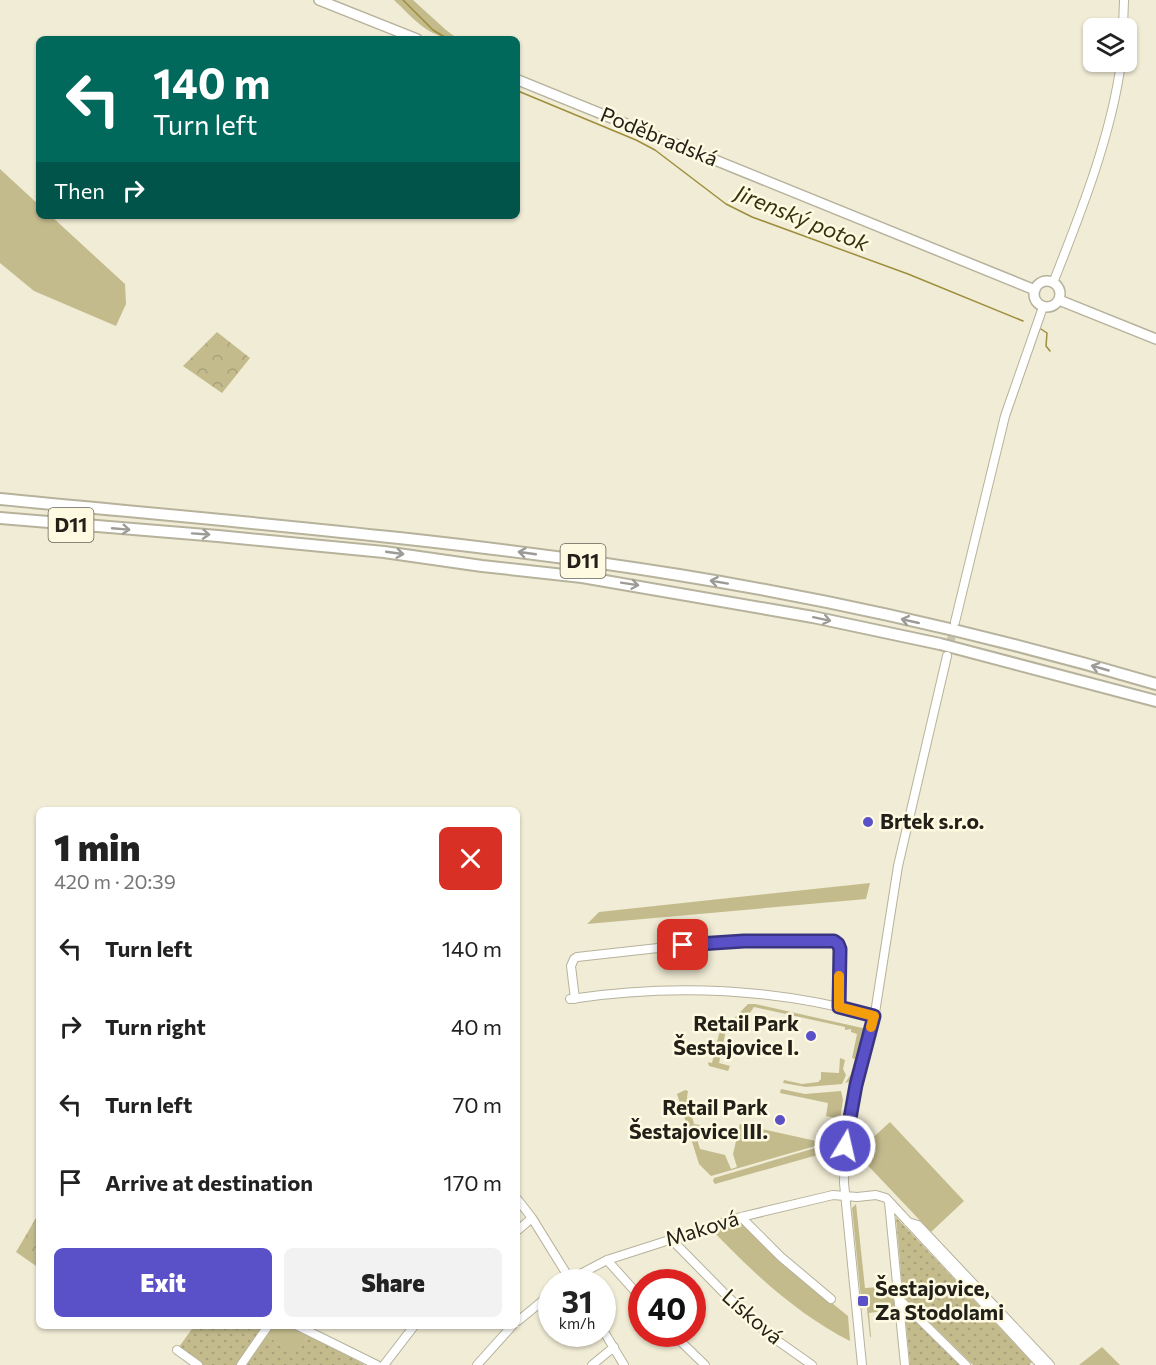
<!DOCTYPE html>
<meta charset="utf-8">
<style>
body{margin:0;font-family:Commissioner,sans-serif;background:#f2f2f2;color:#222;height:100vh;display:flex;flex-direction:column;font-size:22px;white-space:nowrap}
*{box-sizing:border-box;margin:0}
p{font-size:20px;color:#767676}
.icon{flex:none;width:33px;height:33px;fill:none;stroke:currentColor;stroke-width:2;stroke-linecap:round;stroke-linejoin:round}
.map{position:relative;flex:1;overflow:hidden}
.side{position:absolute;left:36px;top:807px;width:484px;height:522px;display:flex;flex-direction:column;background:#fff;border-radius:9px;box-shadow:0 2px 4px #0004}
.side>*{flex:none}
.banner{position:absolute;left:36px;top:36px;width:484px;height:183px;border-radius:9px;box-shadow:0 2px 4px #0004;background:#00695c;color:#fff;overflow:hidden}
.tools{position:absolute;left:1083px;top:18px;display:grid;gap:12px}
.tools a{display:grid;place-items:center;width:54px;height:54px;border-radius:9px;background:#fff;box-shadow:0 2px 4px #0004;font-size:30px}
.speed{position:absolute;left:538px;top:1269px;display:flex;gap:12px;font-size:30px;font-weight:700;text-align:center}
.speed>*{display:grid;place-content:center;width:78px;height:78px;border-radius:50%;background:#fff;box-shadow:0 2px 4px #0004;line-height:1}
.speed small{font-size:15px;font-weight:400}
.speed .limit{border:9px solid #d22;background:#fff;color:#111}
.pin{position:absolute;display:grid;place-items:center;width:51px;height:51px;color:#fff;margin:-26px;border-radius:12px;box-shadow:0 3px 9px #0006}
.me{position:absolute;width:66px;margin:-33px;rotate:9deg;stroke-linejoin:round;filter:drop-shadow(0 0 4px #0008)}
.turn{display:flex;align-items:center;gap:21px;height:126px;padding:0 18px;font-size:27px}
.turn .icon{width:78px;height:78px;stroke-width:2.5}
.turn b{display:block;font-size:42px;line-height:51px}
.then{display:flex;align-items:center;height:57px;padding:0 18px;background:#0003;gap:12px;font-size:22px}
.round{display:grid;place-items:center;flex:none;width:63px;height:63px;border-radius:9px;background:#f2f2f2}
.summary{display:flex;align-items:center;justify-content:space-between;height:102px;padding:0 18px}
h1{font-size:36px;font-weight:800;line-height:45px}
.action{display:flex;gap:12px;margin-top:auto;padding:12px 18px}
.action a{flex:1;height:69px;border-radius:9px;background:#5a51c9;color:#fff;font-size:24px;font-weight:800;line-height:69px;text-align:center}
.action a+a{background:#f2f2f2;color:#222}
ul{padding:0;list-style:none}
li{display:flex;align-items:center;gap:18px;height:78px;padding:0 18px}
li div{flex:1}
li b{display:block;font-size:22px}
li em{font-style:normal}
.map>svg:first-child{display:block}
.grass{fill:#c4bb8d}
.forest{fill:url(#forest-crowns)}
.park{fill:url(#park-dots)}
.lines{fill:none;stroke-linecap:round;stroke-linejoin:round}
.stream{stroke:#9e8e3c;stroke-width:1.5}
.minor-tunnel{stroke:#c8c3af;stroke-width:8;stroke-dasharray:8 4;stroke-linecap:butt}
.minor-casing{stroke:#b6b29c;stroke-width:10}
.major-casing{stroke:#b6b29c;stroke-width:12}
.highway-casing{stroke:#b6b29c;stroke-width:14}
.minor{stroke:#fff;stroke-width:8}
.major{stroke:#fff;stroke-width:9}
.highway{stroke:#fff;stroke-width:10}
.oneway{stroke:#9c9b97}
.route-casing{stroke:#3a3583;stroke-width:15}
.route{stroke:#5a51c9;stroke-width:10}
.slow{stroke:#f59e0b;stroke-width:10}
.poi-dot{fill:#5a51c9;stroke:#fefae2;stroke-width:2}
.labels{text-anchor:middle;stroke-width:5;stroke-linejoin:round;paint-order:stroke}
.shield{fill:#fefae2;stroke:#646155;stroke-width:1.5}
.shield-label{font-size:20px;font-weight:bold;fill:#222018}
.street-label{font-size:21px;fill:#222018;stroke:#fefae2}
.poi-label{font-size:21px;font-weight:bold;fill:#222018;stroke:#fefae2;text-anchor:start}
.water-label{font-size:22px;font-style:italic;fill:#37300c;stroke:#fefae2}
</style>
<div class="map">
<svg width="1156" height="1365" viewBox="0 0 1156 1365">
<defs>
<pattern id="forest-crowns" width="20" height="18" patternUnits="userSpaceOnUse" patternTransform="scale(1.5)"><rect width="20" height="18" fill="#c4bb8d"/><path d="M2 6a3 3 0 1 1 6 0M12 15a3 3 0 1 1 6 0" fill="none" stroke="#a8a079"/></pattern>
<pattern id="park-dots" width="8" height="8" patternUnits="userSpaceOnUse" patternTransform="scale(1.5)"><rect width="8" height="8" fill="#c4bb8d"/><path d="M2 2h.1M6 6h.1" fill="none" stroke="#a8a079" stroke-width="1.8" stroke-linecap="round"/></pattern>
</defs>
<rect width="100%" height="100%" fill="#f1ecd5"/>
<path class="grass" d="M394 0H413L446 30 458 39C429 39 413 18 394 0Z
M0 169 39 205V216H51L125 284 126 304 116 326 34 291 0 263Z
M870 883 866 899 587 924 599 912Z
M748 1004H755L867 1029 851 1081 845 1083 851 1074 855 1059 852 1058 857 1034 851 1032V1029L845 1030V1027L754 1007 745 1020 741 1019 726 1030 719 1063 730 1066 728 1071 709 1066 708 1062 712 1063 719 1034Z
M840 1058 845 1060 843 1069 846 1075 842 1084 806 1087 783 1083 784 1080 802 1084 818 1082 821 1079V1072L839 1073Z
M781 1089 805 1094 841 1091 843 1100 840 1119 826 1116 828 1103 780 1093Z
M685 1090 688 1091 687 1097 694 1124 700 1125 697 1139 700 1149 725 1155 731 1169 737 1167 733 1154 740 1124 816 1141 818 1140 820 1134 822 1132 827 1137 829 1128 834 1136 819 1145 711 1176 699 1164 677 1094Z
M890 1122 964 1201 931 1232 856 1153Z
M834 1138 838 1144 835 1150 715 1184 713 1181 714 1178 822 1146Z
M856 1204 865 1288 894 1286 896 1309 869 1313 871 1337H870L866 1299H861L852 1208Z
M739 1222 743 1223 796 1274 848 1316 850 1341C797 1314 753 1273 712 1230Z
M272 1326H290L309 1335 294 1356 266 1335Z
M1102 1347 1120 1365H1079Z"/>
<path class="forest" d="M217 332 250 358 222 393 183 366Z
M39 1213V1268L16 1252Z"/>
<path class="park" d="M896 1217 1032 1362 1029 1365H973L903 1296Z
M908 1312 961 1365H910L905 1313Z
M194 1326H263L237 1365H203L179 1347Z
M266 1335 294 1355 309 1335 365 1365H246Z"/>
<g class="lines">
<path class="stream" d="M403 0 433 30 448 39
M518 91 636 140 655 150 726 204 752 217 908 274 1023 321
M1041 329 1047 333 1046 346 1050 351"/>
<path class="minor-tunnel" d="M947 656 954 627"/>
<defs>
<path id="minor" d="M1123 28 1124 0
M1053 283C1080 215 1112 134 1121 62
M955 622 1005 416 1043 307
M570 999C671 984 775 988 874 1016
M575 999 571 966 574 959 577 957 703 943 744 941H834L838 943 840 949 839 1007
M518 1200 532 1218 571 1281
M889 1202 905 1365
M741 1217 781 1257 831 1299
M908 1222 918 1225 1050 1365
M518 1230 532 1218
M670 1238 729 1298 768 1334 812 1365
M607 1260 642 1299
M565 1282 607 1260 741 1217 833 1195 857 1197 876 1195 886 1198 1041 1365
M898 1298 966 1365
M518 1321 552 1293
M298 1326 377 1365
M603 1330 624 1365
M673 1334 705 1365
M177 1350 198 1365
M241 1365 268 1326
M384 1365 414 1326
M477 1365 512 1326
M592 1365 614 1347
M862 1365 844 1183 845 1146 856 1085 875 1013 898 866 947 656"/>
<path id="major" d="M319 0 417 39
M518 80 1035 290
M1034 294a13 13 0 1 1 26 0a13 13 0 1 1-26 0Z
M1059 300 1156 339"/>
<path id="highway" d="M0 499C227 521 454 539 679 575 840 601 1000 638 1156 684
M0 518 218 536 384 552 482 566 582 577 813 617 940 644 1156 701"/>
</defs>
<use href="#minor" class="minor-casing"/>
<use href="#major" class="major-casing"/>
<use href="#highway" class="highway-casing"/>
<use href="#minor" class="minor"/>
<use href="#major" class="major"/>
<use href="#highway" class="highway"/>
</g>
<defs><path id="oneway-shaft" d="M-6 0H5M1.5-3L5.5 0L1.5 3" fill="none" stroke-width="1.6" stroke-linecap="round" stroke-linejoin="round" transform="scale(1.5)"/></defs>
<g class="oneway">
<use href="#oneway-shaft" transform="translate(121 529) rotate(5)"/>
<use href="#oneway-shaft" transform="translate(201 534) rotate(4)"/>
<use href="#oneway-shaft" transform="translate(395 553) rotate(8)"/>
<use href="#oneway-shaft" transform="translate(527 553) rotate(-172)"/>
<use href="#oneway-shaft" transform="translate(719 582) rotate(-170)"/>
<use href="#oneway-shaft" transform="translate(630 584) rotate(9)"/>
<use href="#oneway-shaft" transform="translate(822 619) rotate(12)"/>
<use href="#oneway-shaft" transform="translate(910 621) rotate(-167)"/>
<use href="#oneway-shaft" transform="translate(1100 668) rotate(-164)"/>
</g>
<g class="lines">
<defs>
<path id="route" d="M683 945 744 941H834L838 944 840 949 839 1007 874 1016 856 1085 845 1146"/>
</defs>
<use href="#route" class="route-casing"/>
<use href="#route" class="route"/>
<path class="slow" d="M839 976V1007L874 1016 871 1027"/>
</g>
<g class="poi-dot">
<circle cx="868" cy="822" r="6"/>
<circle cx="811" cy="1036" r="6"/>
<circle cx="780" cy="1120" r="6"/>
<rect x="857" y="1295" width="12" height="12" rx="3"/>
</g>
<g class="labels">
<g class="shield">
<rect x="48.5" y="508" width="45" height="34" rx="4.5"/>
<rect x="560.5" y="544" width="45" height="34" rx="4.5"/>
</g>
<g class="shield-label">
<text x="71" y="532">D11</text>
<text x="583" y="568">D11</text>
</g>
<g class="street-label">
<text transform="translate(659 137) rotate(22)" y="7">Poděbradská</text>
<text transform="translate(702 1229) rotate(-17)" y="7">Maková</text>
<text transform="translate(752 1317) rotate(41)" y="7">Lísková</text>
</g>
<g class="poi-label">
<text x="880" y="829">Brtek s.r.o.</text>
<text x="799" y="1031" text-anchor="end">Retail Park<tspan x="799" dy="24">Šestajovice I.</tspan></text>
<text x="768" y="1115" text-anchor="end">Retail Park<tspan x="768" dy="24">Šestajovice III.</tspan></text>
<text x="875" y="1296">Šestajovice,<tspan x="875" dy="24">Za Stodolami</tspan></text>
</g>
<g class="water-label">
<text transform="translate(802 218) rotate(22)" y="8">Jirenský potok</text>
</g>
</g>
</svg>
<div class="tools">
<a><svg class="icon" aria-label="layers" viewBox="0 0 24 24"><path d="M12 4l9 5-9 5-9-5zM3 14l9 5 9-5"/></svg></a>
</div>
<div class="speed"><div>31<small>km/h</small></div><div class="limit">40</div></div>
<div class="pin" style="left:683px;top:945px;background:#d93025"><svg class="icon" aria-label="arrive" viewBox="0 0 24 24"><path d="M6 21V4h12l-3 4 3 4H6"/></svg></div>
<svg class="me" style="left:845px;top:1146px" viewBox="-20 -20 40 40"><circle r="17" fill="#5a51c9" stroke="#fff" stroke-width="3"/><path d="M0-11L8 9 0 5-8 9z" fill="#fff"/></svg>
<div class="banner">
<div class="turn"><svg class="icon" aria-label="left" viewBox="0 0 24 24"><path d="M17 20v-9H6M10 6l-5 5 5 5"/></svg><div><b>140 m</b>Turn left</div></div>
<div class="then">Then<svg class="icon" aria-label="right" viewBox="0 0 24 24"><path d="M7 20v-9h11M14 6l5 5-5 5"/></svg></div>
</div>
<section class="side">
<div class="summary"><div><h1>1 min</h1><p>420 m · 20:39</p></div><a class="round" style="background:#d93025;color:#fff"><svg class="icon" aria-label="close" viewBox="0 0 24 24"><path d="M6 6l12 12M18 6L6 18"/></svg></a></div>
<ul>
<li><svg class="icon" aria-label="left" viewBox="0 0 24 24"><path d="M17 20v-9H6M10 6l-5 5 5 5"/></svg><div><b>Turn left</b></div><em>140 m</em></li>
<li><svg class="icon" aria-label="right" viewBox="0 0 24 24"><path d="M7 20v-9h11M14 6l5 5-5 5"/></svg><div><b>Turn right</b></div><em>40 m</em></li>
<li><svg class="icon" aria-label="left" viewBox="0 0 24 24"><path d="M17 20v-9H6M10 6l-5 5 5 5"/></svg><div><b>Turn left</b></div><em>70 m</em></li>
<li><svg class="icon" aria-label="arrive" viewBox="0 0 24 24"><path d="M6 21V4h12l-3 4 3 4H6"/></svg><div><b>Arrive at destination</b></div><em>170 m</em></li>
</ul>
<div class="action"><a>Exit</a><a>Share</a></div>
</section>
</div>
